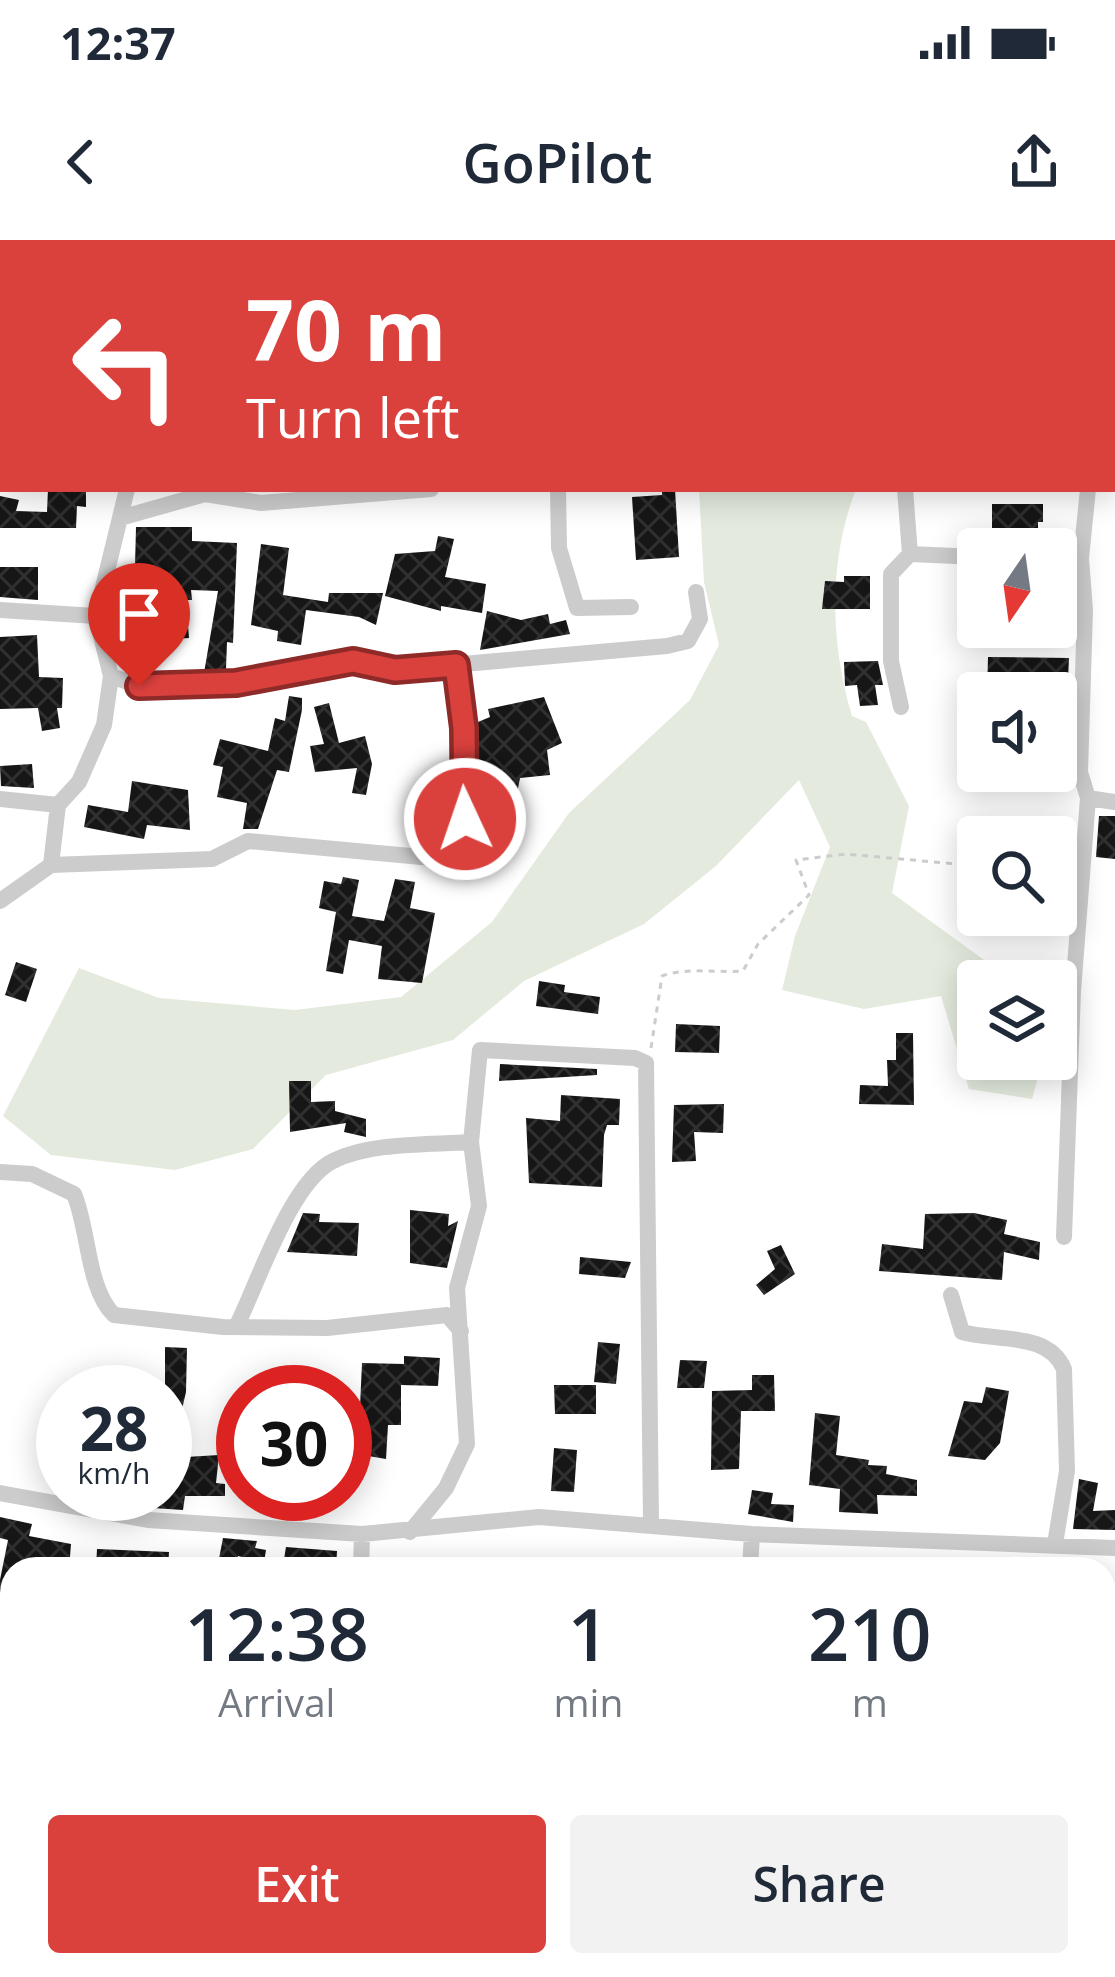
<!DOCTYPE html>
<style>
body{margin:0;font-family:"Open Sans",sans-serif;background:#f2f2f3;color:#1f2937;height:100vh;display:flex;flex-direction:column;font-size:45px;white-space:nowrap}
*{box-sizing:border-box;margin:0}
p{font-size:39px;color:#747a83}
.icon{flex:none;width:66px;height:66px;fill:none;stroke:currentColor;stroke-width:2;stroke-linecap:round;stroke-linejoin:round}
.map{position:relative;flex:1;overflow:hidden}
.details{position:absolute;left:0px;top:1317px;width:1116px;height:420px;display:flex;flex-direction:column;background:#fff;border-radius:36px 36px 0 0;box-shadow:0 6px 30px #0003}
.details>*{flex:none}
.hud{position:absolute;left:0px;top:0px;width:1116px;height:252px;box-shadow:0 6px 30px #0003;background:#da413d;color:#fff;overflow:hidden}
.needle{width:78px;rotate:193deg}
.buttons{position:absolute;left:957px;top:288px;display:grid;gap:24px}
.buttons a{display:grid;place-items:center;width:120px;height:120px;border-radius:12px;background:#fff;box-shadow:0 6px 30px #0003;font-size:60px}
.speed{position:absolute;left:36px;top:1125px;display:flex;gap:24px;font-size:60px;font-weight:700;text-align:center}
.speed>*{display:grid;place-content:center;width:156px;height:156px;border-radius:50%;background:#fff;box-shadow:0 6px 30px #0003;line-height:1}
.speed small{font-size:30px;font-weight:400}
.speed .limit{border:18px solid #d22;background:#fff;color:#111}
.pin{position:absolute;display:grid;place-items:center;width:102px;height:102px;color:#fff;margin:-123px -51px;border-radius:50% 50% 50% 0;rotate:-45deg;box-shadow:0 0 12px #0007}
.pin .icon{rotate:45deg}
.me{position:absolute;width:132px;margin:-66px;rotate:357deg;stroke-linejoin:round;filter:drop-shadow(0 0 9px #0008)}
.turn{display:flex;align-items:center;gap:42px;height:252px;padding:0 48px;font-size:54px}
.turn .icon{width:156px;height:156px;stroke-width:2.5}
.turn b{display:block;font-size:84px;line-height:102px}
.eta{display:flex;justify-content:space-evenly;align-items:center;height:204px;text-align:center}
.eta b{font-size:72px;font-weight:600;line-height:84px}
.button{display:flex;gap:24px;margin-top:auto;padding:24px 48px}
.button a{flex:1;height:138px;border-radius:12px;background:#da413d;color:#fff;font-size:48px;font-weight:600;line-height:138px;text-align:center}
.button a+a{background:#f2f2f3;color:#1f2937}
.status{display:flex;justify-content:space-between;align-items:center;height:84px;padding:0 60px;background:#fff;direction:ltr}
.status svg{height:33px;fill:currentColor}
header{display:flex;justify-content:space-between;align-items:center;height:156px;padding:0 48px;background:#fff;font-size:54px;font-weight:600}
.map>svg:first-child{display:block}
.green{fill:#e4ebde}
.forest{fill:url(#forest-crowns)}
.building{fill:url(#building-cross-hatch)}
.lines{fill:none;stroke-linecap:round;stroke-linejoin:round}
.path{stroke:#ccc;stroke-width:3;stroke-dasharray:6 6;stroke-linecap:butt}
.minor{stroke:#ccc;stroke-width:16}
.route-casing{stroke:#8e2a28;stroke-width:30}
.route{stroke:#da413d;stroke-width:21}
</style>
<div class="status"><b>12:37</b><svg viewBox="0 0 49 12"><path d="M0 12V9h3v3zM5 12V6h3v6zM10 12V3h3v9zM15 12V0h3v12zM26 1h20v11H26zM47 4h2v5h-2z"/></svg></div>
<header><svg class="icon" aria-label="back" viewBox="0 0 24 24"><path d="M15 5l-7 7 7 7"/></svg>GoPilot<svg class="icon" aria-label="share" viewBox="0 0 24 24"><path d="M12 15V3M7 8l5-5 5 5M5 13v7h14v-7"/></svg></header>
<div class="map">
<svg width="1115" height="1737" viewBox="0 0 1115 1737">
<defs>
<pattern id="forest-crowns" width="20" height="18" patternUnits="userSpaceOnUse" patternTransform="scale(3)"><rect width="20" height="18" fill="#e4ebde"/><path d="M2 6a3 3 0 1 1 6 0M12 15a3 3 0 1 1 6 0" fill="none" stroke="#c4cabf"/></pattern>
<pattern id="building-cross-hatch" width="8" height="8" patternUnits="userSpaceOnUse" patternTransform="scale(3)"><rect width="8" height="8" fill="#161616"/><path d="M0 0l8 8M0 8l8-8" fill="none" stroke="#303030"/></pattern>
</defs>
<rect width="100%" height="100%" fill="#fff"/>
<path class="green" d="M699 249H856C828 322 830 402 852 476L866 482 909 566 892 653 1013 741H978V819H1043L1032 859 969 849 941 756 864 769 782 750 795 696 830 607 799 540 716 626 644 684 524 741 453 800 326 835 253 909 175 930 51 915 3 876 79 728 159 758 295 770 401 757 492 682 569 573 690 460 719 405 704 342Z"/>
<path class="forest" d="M0 1493 12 1495V1725H377L371 1737H0Z"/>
<path class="building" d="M48 249H86V267L77 266 76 288H0V256L19 260 16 271 47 272Z
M662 249H675L679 317 636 320 632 257 662 255Z
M992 264H1043V282H1038V289H992Z
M136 287H192V301L237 303 233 403 227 402 226 429 204 433 218 351 191 350 192 360H186L189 398 148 401 149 432 122 426 119 407H129L125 327 135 326Z
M438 296 454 299 445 337 486 344 482 373 441 366V371L385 356 395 314 435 311Z
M261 304 289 308 283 355 328 362 329 353H383L376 385 359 377 306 370 301 405 277 401 278 391 251 385Z
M0 327H38V360L0 357Z
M844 336H870V369H822L825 341 844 342Z
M487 371 521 380 548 374 550 384 566 380 570 394 480 410Z
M37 395 39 437 63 438 62 468H57L60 488 42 491 38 468 0 469V397Z
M988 417 1069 418 1067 460H1056V453H987Z
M878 421 883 445H875L878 465 860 466 857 445 845 446 844 422Z
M289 456 302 458V470L289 532 277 530 258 589H243L247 563 217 557 223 527 213 525 220 499 268 511 275 478 285 481Z
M544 457 562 503 547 510 550 535 520 538 511 584 493 580 500 541 475 540 473 484 490 477 488 469Z
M329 463 339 503 365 496 372 524 366 555 352 553 357 528 315 532 310 506 324 504 314 467Z
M32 524 34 548 1 546 0 526Z
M132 541 188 550 190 590 147 585 144 599 84 587 88 565 128 572Z
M1099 576H1115V619L1096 617Z
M343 637 359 640 352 676 384 681 395 639 415 642 410 668 435 673 422 743 378 739 382 706 349 700 343 734 326 731 336 672 319 668 324 641 341 644Z
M16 722 37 729 26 762 5 755Z
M539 741 565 745 564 752 600 757 598 774 536 766Z
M676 784 720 786 719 813 675 812Z
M896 793H913L914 865 859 864 860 845 888 846 887 820H896Z
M500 824 597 829V835L499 841Z
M289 841H311V862L335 861V871L366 879V897L344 892 346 883 290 892Z
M561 855 620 859 619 885H607L604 895 602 947 529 943 526 878 560 881Z
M724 864 723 893 694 892 696 921 672 922 674 865Z
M410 970 449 974 448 986 458 981 447 1028 410 1023Z
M303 973 320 974 319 982 359 983 357 1016 287 1012Z
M974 973 1007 980 1004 994 1040 1002 1039 1020 1004 1012 1002 1040 879 1031 882 1004 923 1009 925 974Z
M781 1005 795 1034 764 1055 756 1045 775 1029 767 1011Z
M580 1017 631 1022 625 1038 579 1034Z
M598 1102 620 1104 616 1144 594 1142Z
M165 1107 187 1108 186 1152 176 1195H187L186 1217 219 1215 216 1243 225 1244V1256H185L183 1270 153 1268 155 1254 171 1253 173 1225 165 1219Z
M404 1116 440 1118 438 1146 401 1145V1185H388L386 1219 345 1212V1188L359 1189 362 1123 404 1124Z
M680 1120 707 1121 704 1148H677Z
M752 1135H774L775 1171H741L739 1229 711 1230 712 1151 752 1150Z
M554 1145H596V1174H555Z
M986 1147 1009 1151 1000 1203 985 1220 948 1216 964 1161 982 1163Z
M815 1173 840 1176 836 1215 869 1220 868 1225 887 1226 886 1234 917 1240V1256L877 1255 878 1274 839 1272 840 1249 809 1245Z
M554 1208 577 1210 574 1252 551 1251Z
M1079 1239 1098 1243 1093 1271 1115 1270V1290L1073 1289Z
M752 1250 773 1253 771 1264 794 1265 793 1282 748 1274Z
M0 1277 32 1284 29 1296 71 1304 69 1329H12L7 1387 0 1386V1340L8 1300 0 1298Z
M223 1298 257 1301 255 1308 266 1310 264 1322 238 1316 236 1329H217Z
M286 1307 337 1311 336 1329H304V1322L284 1319Z
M97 1309 169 1312 168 1329H96Z
M556 1725H627L626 1737H556Z"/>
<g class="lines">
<path class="path" d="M651 808 662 736C687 727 716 733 743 731L758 704 809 655 796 620 846 614 978 626
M919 1725 921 1737"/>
<path class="minor" d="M114 3 154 0
M182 3V0
M359 3V0
M0 11H3
M0 192H3
M558 249 559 308 577 368 631 367
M905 249 910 314
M1088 249 1081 318 1085 370 1080 532 1088 558 1115 562
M120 278 205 254 261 263 431 249
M1056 317 1081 318
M0 370 96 376
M111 436C196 471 281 417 359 421 371 422 383 427 395 430L667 406 688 401 700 379 696 352
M901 467 891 421V334L910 314 978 317
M0 559 58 565
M51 625 212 619 248 601 432 618C477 599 461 557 461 519 461 487 460 458 456 425
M0 661 51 625 58 565 79 542 104 485 111 436 96 376 127 249
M0 932 32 934 74 954C89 989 87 1049 114 1075L223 1087 327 1088 447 1075 461 1091
M1064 997 1073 751 1088 558
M951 1055 962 1092C996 1102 1048 1091 1064 1129L1067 1231 1055 1304
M236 1087C258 1044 290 942 333 921 371 902 429 905 471 902
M0 1253 148 1280 362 1294 539 1277 752 1294 1115 1308
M410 1292 446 1248 467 1204 457 1048 479 966 471 902 480 810 635 818 646 823 651 1284
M361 1329 362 1294
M750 1329 752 1294
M0 1447 12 1449
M1104 1504H1115
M729 1737V1725"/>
</g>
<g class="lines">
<defs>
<path id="route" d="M139 446 236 443 353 421 395 430 456 425 464 488 465 579"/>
</defs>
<use href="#route" class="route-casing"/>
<use href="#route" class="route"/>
</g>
</svg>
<div class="buttons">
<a><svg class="needle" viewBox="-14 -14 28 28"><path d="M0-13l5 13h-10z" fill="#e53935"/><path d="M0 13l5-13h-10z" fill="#747a83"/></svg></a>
<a><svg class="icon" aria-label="sound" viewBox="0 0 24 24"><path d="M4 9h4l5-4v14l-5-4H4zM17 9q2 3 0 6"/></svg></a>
<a><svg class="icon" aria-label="search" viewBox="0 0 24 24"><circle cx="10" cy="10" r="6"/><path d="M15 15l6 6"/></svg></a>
<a><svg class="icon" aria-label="layers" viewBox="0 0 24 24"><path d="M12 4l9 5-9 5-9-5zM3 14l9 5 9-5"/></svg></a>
</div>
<div class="speed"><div>28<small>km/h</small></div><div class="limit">30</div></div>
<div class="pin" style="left:139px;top:446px;background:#d93025"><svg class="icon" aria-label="arrive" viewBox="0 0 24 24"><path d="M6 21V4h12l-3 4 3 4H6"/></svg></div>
<svg class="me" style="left:465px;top:579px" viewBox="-20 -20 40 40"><circle r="17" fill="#da413d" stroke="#fff" stroke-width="3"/><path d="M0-11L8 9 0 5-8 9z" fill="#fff"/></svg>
<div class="hud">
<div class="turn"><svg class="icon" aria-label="left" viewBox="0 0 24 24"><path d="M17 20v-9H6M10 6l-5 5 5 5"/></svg><div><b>70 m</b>Turn left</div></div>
</div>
<section class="details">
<div class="eta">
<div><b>12:38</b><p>Arrival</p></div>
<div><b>1</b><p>min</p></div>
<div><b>210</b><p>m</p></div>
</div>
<div class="button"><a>Exit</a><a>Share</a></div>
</section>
</div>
